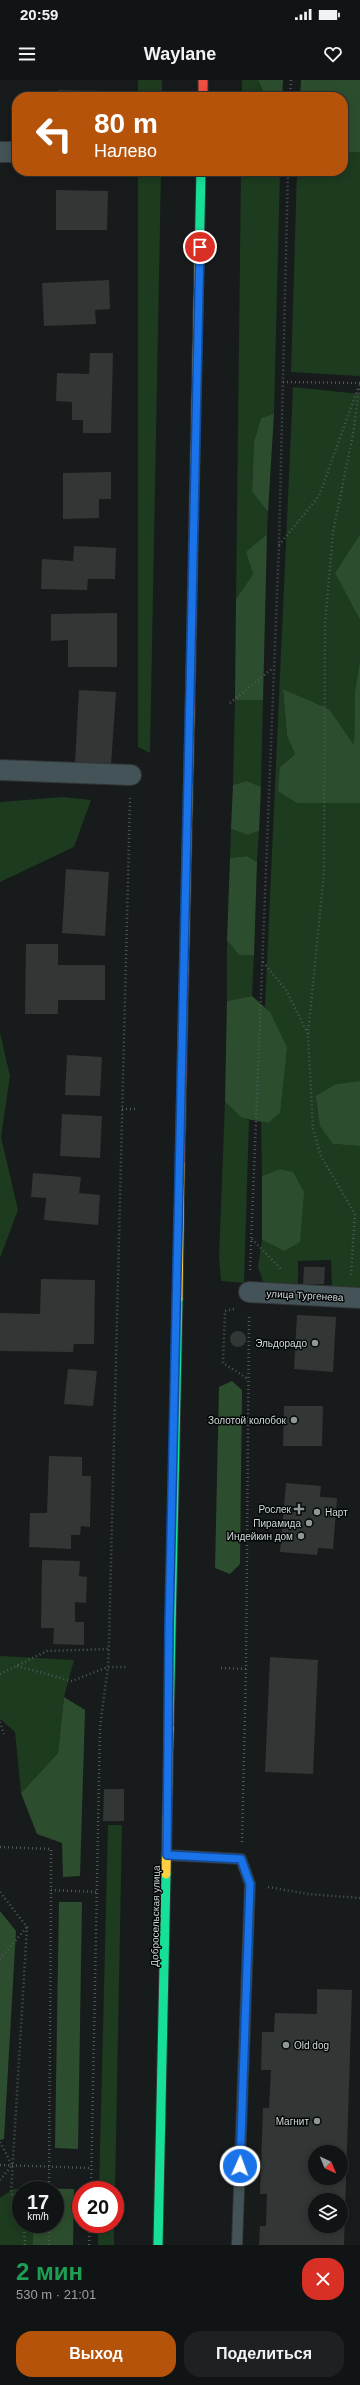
<!DOCTYPE html>
<html lang="ru">
<meta charset="utf-8">
<style>
body{margin:0;font-family:Helvetica,sans-serif;background:#1e2122;color:#f1f3f6;height:100vh;display:flex;flex-direction:column;font-size:15px;white-space:nowrap}
*{box-sizing:border-box;margin:0}
p{font-size:13px;color:#9c9ea0}
.icon{flex:none;width:22px;height:22px;fill:none;stroke:currentColor;stroke-width:2;stroke-linecap:round;stroke-linejoin:round}
.map{position:relative;height:2165px;overflow:hidden}
.details{display:flex;flex-direction:column;background:#111414;flex:1}
.details>*{flex:none}
.banner{position:absolute;left:12px;top:12px;width:336px;height:84px;border-radius:16px;box-shadow:0 2px 10px #0003,0 0 0 1px #303334;background:#b45309;color:#fff;overflow:hidden}
.needle{width:26px;rotate:136deg}
.controls{position:absolute;left:308px;top:2065px;display:grid;gap:8px}
.controls a{display:grid;place-items:center;width:40px;height:40px;border-radius:50%;background:#111414;box-shadow:0 2px 10px #0003,0 0 0 1px #303334;font-size:20px}
.speed{position:absolute;left:12px;top:2101px;display:flex;gap:8px;font-size:20px;font-weight:700;text-align:center}
.speed>*{display:grid;place-content:center;width:52px;height:52px;border-radius:50%;background:#111414;box-shadow:0 2px 10px #0003,0 0 0 1px #303334;line-height:1}
.speed small{font-size:10px;font-weight:400}
.speed .limit{border:6px solid #d22;background:#fff;color:#111}
.pin{position:absolute;display:grid;place-items:center;width:34px;height:34px;color:#fff;margin:-17px;border:2px solid #fff;border-radius:50%;box-shadow:0 1px 4px #0007}
.me{position:absolute;width:44px;margin:-22px;rotate:2deg;stroke-linejoin:round;filter:drop-shadow(0 0 3px #0008)}
.turn{display:flex;align-items:center;gap:14px;height:84px;padding:0 16px;font-size:18px}
.turn .icon{width:52px;height:52px;stroke-width:2.5}
.turn b{display:block;font-size:28px;line-height:34px}
.round{display:grid;place-items:center;flex:none;width:42px;height:42px;border-radius:16px;background:#1e2122}
.head{display:flex;align-items:center;justify-content:space-between;height:68px;padding:0 16px}
h1{font-size:24px;font-weight:800;line-height:30px;color:#1e9e55}
.primary-button{display:flex;gap:8px;margin-top:auto;padding:8px 16px}
.primary-button a{flex:1;height:46px;border-radius:16px;background:#b45309;color:#fff;font-size:16px;font-weight:800;line-height:46px;text-align:center}
.primary-button a+a{background:#1e2122;color:#f1f3f6}
.status{display:flex;justify-content:space-between;align-items:center;height:28px;padding:0 20px;background:#111414;direction:ltr}
.status svg{height:11px;fill:currentColor}
header{display:flex;justify-content:space-between;align-items:center;height:52px;padding:0 16px;background:#111414;font-size:18px;font-weight:800}
.map>svg:first-child{display:block}
.green{fill:#1d3b1e}
.forest{fill:#2d4e2e}
.building{fill:#323635;fill-rule:evenodd}
.lines{fill:none;stroke-linecap:round;stroke-linejoin:round}
.lane-casing{stroke:#323535;stroke-width:12}
.street-casing{stroke:#323535;stroke-width:22}
.fast-casing{stroke:#323535;stroke-width:11}
.slow-casing{stroke:#323535;stroke-width:11}
.jam-casing{stroke:#323535;stroke-width:11}
.path{stroke:#4f595c;stroke-width:2.5;stroke-dasharray:1 3;stroke-linecap:butt}
.lane{stroke:#445358;stroke-width:10}
.street{stroke:#445358;stroke-width:20}
.fast{stroke:#16e098;stroke-width:9}
.slow{stroke:#ffcf43;stroke-width:9}
.jam{stroke:#f24e42;stroke-width:9}
.route-casing{stroke:#114b97;stroke-width:10}
.route{stroke:#1a73e8;stroke-width:7}
.poi-dot{fill:#919696;stroke:#040707;stroke-width:1.5}
.labels{text-anchor:middle;stroke-width:3;stroke-linejoin:round;paint-order:stroke}
.street-label{font-size:10px;fill:#d3d8d8;stroke:#040707}
.poi-label{font-size:10px;fill:#d3d8d8;stroke:#040707;text-anchor:end}
</style>
<div class="status"><b>20:59</b><svg viewBox="0 0 49 12"><path d="M0 12V9h3v3zM5 12V6h3v6zM10 12V3h3v9zM15 12V0h3v12zM26 1h20v11H26zM47 4h2v5h-2z"/></svg></div>
<header><svg class="icon" aria-label="menu" viewBox="0 0 24 24"><path d="M4 6h16M4 12h16M4 18h16"/></svg>Waylane<svg class="icon" aria-label="heart" viewBox="0 0 24 24"><path d="M12 20l-8-8c-3-5 5-10 8-4 3-6 11-1 8 4z"/></svg></header>
<div class="map">
<svg width="360" height="2165" viewBox="0 0 360 2165">
<rect width="100%" height="100%" fill="#171b1b"/>
<path class="green" d="M138 0H162V17H138Z
M242 0H258L266 17H242Z
M349 72H360V296L291 292 297 91H343V75Z
M138 91H161L150 673 138 667Z
M241 91H280L274 334 261 338 254 362 252 410 268 432 267 454 247 472 253 494 236 519Z
M293 307 360 314V454L335 493 360 540V580L355 611 354 666 329 629 283 609 287 656 295 674 280 687 297 723H360V1001L336 1004 333 1064 360 1066V1208L332 1207 331 1180 298 1181V1208L264 1204 258 1187 262 1160 284 1171 279 1089 262 1096 261 1042 268 1043 270 932 265 927Z
M235 620H263L261 707 247 701 233 705Z
M63 717 91 720 74 767 0 802V722Z
M231 749 248 755 259 751 257 782 247 776 230 778Z
M227 860 239 875H254L252 916 227 921Z
M0 953 10 996 1 1057 18 1130 0 1178Z
M225 1022 242 1038 249 1040 244 1203 221 1201 219 1177Z
M0 1576 74 1580 64 1617 58 1673 21 1713 15 1652 0 1639Z
M108 1745H122L115 2114V2110H99Z
M33 2108V2110H21V2144H33V2165H0V2118L13 2109Z
M98 2144H114V2165H98Z"/>
<path class="forest" d="M258 0H283L282 17H266Z
M301 0H360V72H349L343 75V17H300Z
M274 334 268 432 252 411 254 362 261 338Z
M267 454 263 620H235L236 519 253 494 246 472Z
M360 454V540L335 493Z
M360 580V723H297L278 711 280 687 295 674 287 656 283 609 329 629 354 665 355 611Z
M247 701 261 707 259 751 248 755 231 749 233 705Z
M247 776 257 782 254 875H239L227 860 230 778Z
M252 916 270 932 287 967 280 1033 268 1043 242 1038 225 1022 227 921Z
M360 1001V1066L333 1064 320 1046 316 1016 336 1004Z
M279 1089 293 1092 304 1112 300 1162 284 1171 262 1160V1096Z
M232 1301 242 1310 240 1484 230 1494 215 1488 219 1307Z
M64 1617 85 1630 80 1796 63 1797 62 1763 37 1754 21 1713 58 1673Z
M59 1822H82L78 2069 55 2068Z
M0 1831 16 1851 4 2059 0 2060Z
M33 2108 74 2109 73 2165H33V2144H55V2110H33Z"/>
<path class="building" d="M58 10 107 11 106 17H57Z
M56 110 108 111 107 150H56Z
M109 200 110 229 95 230 96 244 44 246 42 203Z
M90 273H113L111 353H83V340H72V322L56 321 57 293 89 294Z
M111 392V419H99V438L63 439V393Z
M74 466 116 468 115 499H88L87 510 41 509 42 479 73 481Z
M117 533V587H68V560L51 561V534Z
M79 610 116 612 111 685 75 683Z
M66 789 109 792 105 856 62 853Z
M26 864H58V885H105V920H58V934H25Z
M67 975 102 977 100 1016 65 1015Z
M62 1034 102 1036 100 1078 60 1076Z
M33 1093 81 1097 79 1113 100 1115 98 1145 44 1140 46 1118 31 1117Z
M304 1187H325L324 1204H303Z
M41 1199 95 1200 94 1264H74L73 1272 0 1271V1233L40 1234Z
M297 1235 336 1237 333 1292 294 1289Z
M230 1259a8 8 0 1 1 16 0a8 8 0 1 1-16 0Z
M68 1289 97 1291 93 1326 64 1324Z
M284 1326H323L322 1366H283Z
M49 1376 82 1377V1396H91L90 1447 81 1446 80 1455H71V1469L29 1467 30 1433H47Z
M286 1403 321 1406 320 1417 337 1418 333 1469 318 1468 317 1475 280 1472Z
M42 1480 80 1481 79 1496 87 1497 86 1523 75 1522V1542H84V1565L53 1564 54 1548H41Z
M270 1577 318 1580 313 1694 265 1692Z
M104 1709H124V1741H103Z
M317 1909 352 1910 344 2165H259L260 2146H266L267 2114H260L263 2028H269L271 1990H261L262 1952H274L275 1933 317 1934ZM315 2072H341V2098H315ZM315 2120H341V2146H315Z"/>
<g class="lines">
<defs>
<path id="lane" d="M167 1775 241 1779 250 1804 237 2165"/>
<path id="street" d="M0 72H17
M0 690 131 695
M249 1212 360 1218"/>
<path id="fast" d="M199 185 201 91
M169 1648 178 1219
M158 2165 166 1794"/>
<path id="slow" d="M194 432 199 185
M184 893 190 631
M178 1219 180 1084
M166 1794 169 1648"/>
<path id="jam" d="M203 0V17
M190 631 194 432
M180 1084 184 893"/>
</defs>
<use href="#lane" class="lane-casing"/>
<use href="#street" class="street-casing"/>
<use href="#fast" class="fast-casing"/>
<use href="#slow" class="slow-casing"/>
<use href="#jam" class="jam-casing"/>
<path class="path" d="M290 17 291 0
M283 302 360 303
M279 465 319 416 358 308
M230 623 273 588
M263 882 286 910 308 954 313 1049 321 1076 355 1134 351 1195
M308 954 324 793 325 544 333 452 353 354 360 303
M122 1029H136
M252 1159 282 1190
M250 1190 279 465 288 91
M234 1229 225 1231 223 1283 248 1299
M17 1586 72 1601 108 1587H128
M221 1588 246 1589
M0 1594 47 1571 108 1569
M0 1642 4 1654
M242 1762 246 1589 249 1235
M0 1767 51 1769V1810L97 1812
M268 1807 308 1814 360 1818
M0 1812 27 1847 11 2113 21 2129
M0 1879 27 1847
M0 2062 12 2085
M0 2085 91 2088
M0 2100 12 2085
M49 2110 51 1810
M91 2110 100 1647 108 1587 109 1562 130 718
M24 2144 25 2165
M49 2165V2144
M89 2165 90 2144"/>
<use href="#lane" class="lane"/>
<use href="#street" class="street"/>
<use href="#fast" class="fast"/>
<use href="#slow" class="slow"/>
<use href="#jam" class="jam"/>
</g>
<g class="lines">
<defs>
<path id="route" d="M200 167 169 1544 167 1775 241 1779 250 1804 240 2086"/>
</defs>
<use href="#route" class="route-casing"/>
<use href="#route" class="route"/>
</g>
<g class="poi-dot">
<circle cx="315" cy="1263" r="4"/>
<circle cx="294" cy="1340" r="4"/>
<path d="M297 1423h4v4h4v4h-4v4h-4v-4h-4v-4h4z"/>
<circle cx="317" cy="1432" r="4"/>
<circle cx="309" cy="1443" r="4"/>
<circle cx="301" cy="1456" r="4"/>
<circle cx="286" cy="1965" r="4"/>
<circle cx="317" cy="2041" r="4"/>
</g>
<g class="labels">
<g class="street-label">
<text transform="translate(305 1215) rotate(3)" y="4">улица Тургенева</text>
<text transform="translate(155 1836) rotate(-89)" y="4">Добросельская улица</text>
</g>
<g class="poi-label">
<text x="307" y="1267">Эльдорадо</text>
<text x="286" y="1344">Золотой колобок</text>
<text x="291" y="1433">Рослек</text>
<text x="325" y="1436" text-anchor="start">Нарт</text>
<text x="301" y="1447">Пирамида</text>
<text x="293" y="1460">Индейкин дом</text>
<text x="294" y="1969" text-anchor="start">Old dog</text>
<text x="309" y="2045">Магнит</text>
</g>
</g>
</svg>
<div class="controls">
<a><svg class="needle" viewBox="-14 -14 28 28"><path d="M0-13l5 13h-10z" fill="#e53935"/><path d="M0 13l5-13h-10z" fill="#9c9ea0"/></svg></a>
<a><svg class="icon" aria-label="layers" viewBox="0 0 24 24"><path d="M12 4l9 5-9 5-9-5zM3 14l9 5 9-5"/></svg></a>
</div>
<div class="speed"><div>17<small>km/h</small></div><div class="limit">20</div></div>
<div class="pin" style="left:200px;top:167px;background:#d93025"><svg class="icon" aria-label="arrive" viewBox="0 0 24 24"><path d="M6 21V4h12l-3 4 3 4H6"/></svg></div>
<svg class="me" style="left:240px;top:2086px" viewBox="-20 -20 40 40"><circle r="17" fill="#1a73e8" stroke="#fff" stroke-width="3"/><path d="M0-11L8 9 0 5-8 9z" fill="#fff"/></svg>
<div class="banner">
<div class="turn"><svg class="icon" aria-label="left" viewBox="0 0 24 24"><path d="M17 20v-9H6M10 6l-5 5 5 5"/></svg><div><b>80 m</b>Налево</div></div>
</div>
</div>
<section class="details">
<div class="head"><div><h1>2 мин</h1><p>530 m · 21:01</p></div><a class="round" style="background:#d93025;color:#fff"><svg class="icon" aria-label="close" viewBox="0 0 24 24"><path d="M6 6l12 12M18 6L6 18"/></svg></a></div>
<div class="primary-button"><a>Выход</a><a>Поделиться</a></div>
</section>
